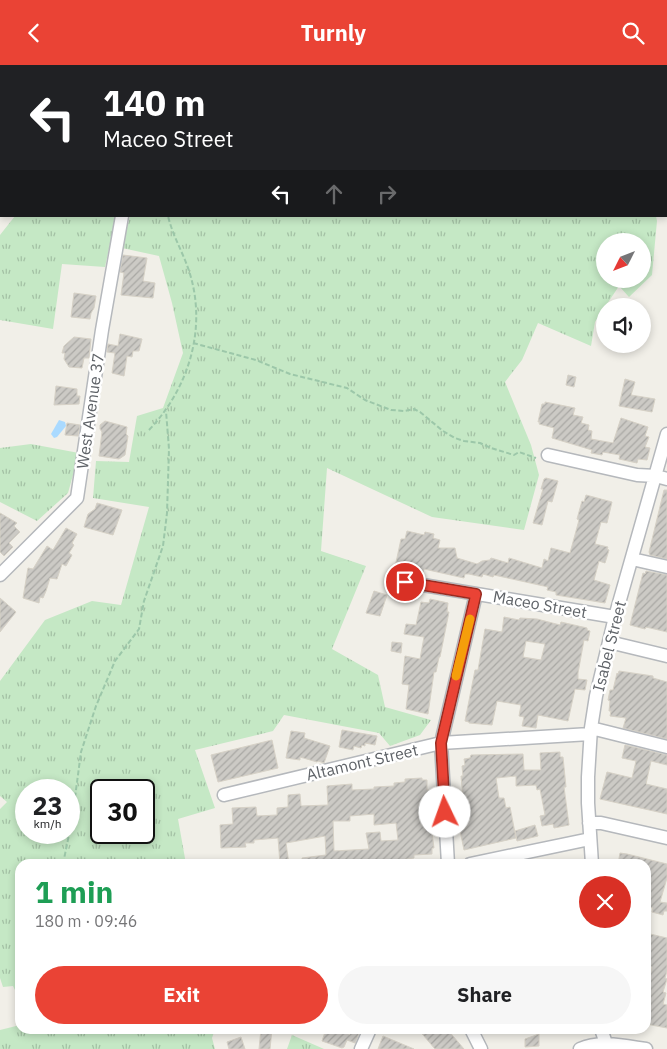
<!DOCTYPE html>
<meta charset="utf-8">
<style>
body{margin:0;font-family:"IBM Plex Sans",sans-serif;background:#f6f6f6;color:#202124;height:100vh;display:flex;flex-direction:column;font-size:19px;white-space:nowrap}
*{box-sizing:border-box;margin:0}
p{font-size:16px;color:#757577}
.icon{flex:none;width:28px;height:28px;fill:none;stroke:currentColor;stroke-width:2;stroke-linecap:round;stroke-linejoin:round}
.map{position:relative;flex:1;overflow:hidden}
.sheet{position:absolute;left:15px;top:794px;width:636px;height:175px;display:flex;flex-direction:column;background:#fff;border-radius:15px;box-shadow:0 2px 8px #0003}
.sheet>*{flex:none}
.banner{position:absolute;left:0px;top:0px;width:668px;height:152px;box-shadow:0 2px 8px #0003;background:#202124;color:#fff;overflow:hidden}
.needle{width:32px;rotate:228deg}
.fabs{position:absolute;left:596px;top:168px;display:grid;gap:10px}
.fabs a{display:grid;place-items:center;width:55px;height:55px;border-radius:50%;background:#fff;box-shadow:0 2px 8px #0003;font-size:25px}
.speed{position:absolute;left:15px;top:714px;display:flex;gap:10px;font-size:25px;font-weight:700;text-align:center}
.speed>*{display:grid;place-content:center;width:65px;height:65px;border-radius:50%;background:#fff;box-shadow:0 2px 8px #0003;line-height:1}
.speed small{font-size:12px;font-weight:400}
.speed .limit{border:2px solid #111;border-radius:8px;background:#fff;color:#111}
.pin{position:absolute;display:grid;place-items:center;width:42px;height:42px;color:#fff;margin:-21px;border:2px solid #fff;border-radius:50%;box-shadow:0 1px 5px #0007}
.me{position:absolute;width:55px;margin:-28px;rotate:357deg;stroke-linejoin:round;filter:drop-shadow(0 0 4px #0008)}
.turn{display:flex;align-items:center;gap:18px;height:105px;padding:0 20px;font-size:22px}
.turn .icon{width:65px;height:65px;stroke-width:2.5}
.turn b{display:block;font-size:35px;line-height:42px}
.lanes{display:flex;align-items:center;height:48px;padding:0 20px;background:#0003;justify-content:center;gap:25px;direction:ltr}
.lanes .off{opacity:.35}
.round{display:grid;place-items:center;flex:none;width:52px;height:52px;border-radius:26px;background:#f6f6f6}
.headline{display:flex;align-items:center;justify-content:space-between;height:85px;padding:0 20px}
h1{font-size:30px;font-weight:700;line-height:38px;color:#1e9e55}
.primary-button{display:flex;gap:10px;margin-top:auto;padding:10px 20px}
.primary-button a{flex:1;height:58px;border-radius:30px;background:#ea4335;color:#fff;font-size:20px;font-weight:700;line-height:58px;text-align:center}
.primary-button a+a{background:#f6f6f6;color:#202124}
header{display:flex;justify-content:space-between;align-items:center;height:65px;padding:0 20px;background:#ea4335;color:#fff;font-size:22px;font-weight:700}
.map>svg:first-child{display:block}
.grass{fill:url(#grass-tufts);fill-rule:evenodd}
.forest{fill:url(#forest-firs)}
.water{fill:#aadaff}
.building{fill:url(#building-hatch);stroke:#d6d1c6;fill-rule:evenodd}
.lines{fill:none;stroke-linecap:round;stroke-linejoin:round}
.minor-casing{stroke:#b5b8bc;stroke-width:15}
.path{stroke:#9cc7a9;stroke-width:2;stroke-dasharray:5 2.5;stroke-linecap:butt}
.minor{stroke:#fff;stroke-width:12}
.route-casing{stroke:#982c22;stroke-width:12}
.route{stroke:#ea4335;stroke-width:9}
.slow{stroke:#f59e0b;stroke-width:9}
.labels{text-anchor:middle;stroke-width:5;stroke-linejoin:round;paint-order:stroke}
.street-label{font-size:16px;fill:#5f6368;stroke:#fff}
</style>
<header><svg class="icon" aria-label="back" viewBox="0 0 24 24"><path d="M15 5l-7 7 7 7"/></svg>Turnly<svg class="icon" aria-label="search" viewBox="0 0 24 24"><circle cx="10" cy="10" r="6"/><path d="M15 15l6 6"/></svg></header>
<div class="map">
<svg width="667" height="984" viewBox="0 0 667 984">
<defs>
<pattern id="grass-tufts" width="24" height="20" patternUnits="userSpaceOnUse" patternTransform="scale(1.25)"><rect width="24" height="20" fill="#c5e8c5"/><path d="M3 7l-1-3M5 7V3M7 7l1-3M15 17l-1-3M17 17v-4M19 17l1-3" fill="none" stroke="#a3c0a4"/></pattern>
<pattern id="forest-firs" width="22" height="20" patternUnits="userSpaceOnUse" patternTransform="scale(1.25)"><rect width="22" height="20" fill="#c5e8c5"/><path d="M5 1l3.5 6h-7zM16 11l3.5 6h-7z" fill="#a3c0a4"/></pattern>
<pattern id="building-hatch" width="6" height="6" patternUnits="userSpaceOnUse" patternTransform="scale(1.25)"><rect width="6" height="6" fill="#cccac5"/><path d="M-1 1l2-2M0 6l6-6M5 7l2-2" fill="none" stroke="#a9a8a4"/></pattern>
</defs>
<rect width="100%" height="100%" fill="#f1efe8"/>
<path class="grass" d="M15 151H116L105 202 62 199 53 264 0 255V170Z
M130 151H656L657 156 652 210 629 232 619 221 595 257 591 281 538 258 522 295 505 317 531 380 539 410 524 465 432 452 327 403 321 486 366 501 332 584 378 610 385 642 431 655 420 670 390 681 379 668 284 650 273 666 195 685 215 743 178 754 186 799H20V935L13 921 3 922 0 913V744L7 737 0 731V616L45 555 92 536 121 540 149 442 93 433 96 396 129 397 137 351 163 343 183 288 172 238 159 191 122 183ZM605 176H642V214H605ZM26 725H69V768H26ZM101 725H144V768H101Z
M31 379 79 388 68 428 37 456 0 437V383Z
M20 960V964H215L212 973 215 984H0V965Z
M292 970 324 984H287Z"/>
<path class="forest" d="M0 0 48 1H1V119Z"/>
<path class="water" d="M59 355 65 357 66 361 57 372 54 373 51 369Z"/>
<path class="building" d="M123 190 147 193 143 216 155 218 153 233 121 230 124 208 120 207Z
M74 228 96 231 94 243 91 248 90 254 71 252Z
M120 269 142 274 139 286H133L132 292 127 291 124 311 112 308 115 288 107 287 108 279 118 281Z
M74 272 91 274 89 293H84L82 303 69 302 64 294 65 288H62L64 281Z
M568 310 576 312 574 322 566 320Z
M625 314 635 317 631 330 655 334 652 347 619 341Z
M56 321 77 324V331H80L79 339 54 340Z
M545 337 575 343 573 350 583 352 581 358 589 360 588 365 592 366 591 374 613 378 621 353 648 362 645 371 649 372 645 382 650 383 647 395 638 394 637 398 619 394 620 390 603 387 602 390 591 388 592 385 552 373 554 363 539 359 540 357H538L542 339H545Z
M105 356 127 362 126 369 128 371 125 390 119 394 99 391 102 367 100 364V360Z
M67 358 80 360 78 371 65 370Z
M546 413 558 416 552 437 548 436 542 460 533 458 543 424H541L544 414Z
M664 425H667V494L650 490 649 487Z
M586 430 612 437 607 458 601 457 595 479 608 482 607 484 609 485 605 498 599 496 594 515 610 520 605 538 556 530V527L547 525 548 522 494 510 493 512 483 509 482 512 469 509H465L464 513 424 504 423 507 395 502 401 474H405L407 466 424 470 425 467 434 469 433 473 440 475 438 483H455L457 493 477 499 482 496 490 495 491 493 508 498 509 493 542 503 544 494 548 496 551 483 570 488 579 455 577 454 582 436 584 437Z
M97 438 122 445 113 470 84 462 88 449 95 444Z
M0 448 17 458 14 461 20 467 9 478 13 482 4 491 0 487Z
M66 463 77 469 72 478 74 480 69 488 72 490 66 501 62 499 57 514 50 513 46 526 43 533 40 532 39 538 23 533 28 503 33 504 47 481 53 485Z
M646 506 667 510V567L646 562 645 564 630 560 643 508 645 509Z
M374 526 387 530 380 551 366 548Z
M0 533 16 547 0 567Z
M430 534 448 538 447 547H449L440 592H439L436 607H434L428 649 406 644 409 620 402 619 405 591 420 594 424 572 404 569 406 559 416 560 421 537 429 538Z
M504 552 519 555 520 553 537 554 560 560 561 557 587 563V565L590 566 588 576 584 575 578 608V614L587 615 585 625 575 624 568 656 538 650 536 663 522 661 524 652 519 651 521 640 497 636 492 660 469 658V657L465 656 475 605H478L485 564 502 567ZM526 576 545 579 541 595 523 592Z
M392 577 402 578 401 588 391 586Z
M619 606 653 611V613L667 617V674L623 663 626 653 610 651 611 646H609L610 636 608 635 610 625H613L617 608 618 609Z
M342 665 377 671 375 680 365 678V681L362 680 361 683 354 681 353 685 339 682Z
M291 666 305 668 304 673 330 681 324 698 318 696 317 697 300 692V695L286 693Z
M272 675 278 703 218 717 211 690Z
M625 680 667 690V700L651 696 646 719 667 724V749L600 734 607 707 632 713 636 696 622 693Z
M560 687V692H563L566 722H564L569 760 554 763 553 759 542 761 540 751 545 750 540 724 537 725 536 720 516 721V711L496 713 499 733H504L506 743 510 742 516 773 464 785 458 756 465 755 461 711H463L462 701 465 700 464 694 470 693 471 690 523 689 524 705H541L540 688Z
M422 713V715H427V725H429L430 737H428L434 783H432V789L414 790V793L394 796V799H302V793L326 790 325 771 286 778 289 799H280L278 773 254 775V778H245L246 782 221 783 220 760 233 759 232 743 256 742 257 751 277 750V743L288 742V730L300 729 301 741 328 740 327 721 352 719V725L374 724V722L394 721V718L405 717V714ZM374 749V760L396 758 398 775 381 776 380 767 366 768 369 784 334 786 333 756H350V751Z
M535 760 538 771 517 776 515 766Z
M620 788 627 789 667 799V813L660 837 667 838V846H664L663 850 652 847 653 843 649 842 651 831 646 830V799H618Z
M646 868 667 873V906L665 913 667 914 663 927 666 928 663 939 667 940V963L646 959V930L652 902 646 901Z
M261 964H272L270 984H259Z
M326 964H338L349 968V970L351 964H361L355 978 347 975 344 982 342 983 322 976Z
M418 964H447L464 984H435Z
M539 969V981L525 982V974Z
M383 971 414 984H378Z
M241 972 245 984H229L227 977Z"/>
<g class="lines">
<defs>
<path id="minor" d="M213 1 214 0
M548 390 637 410 656 411 667 414
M632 494 667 502
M0 510 77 433 102 265 122 151
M405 517 615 552
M609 577 667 591
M591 663 667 682
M224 730 441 678 590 669
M589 758H601L667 773
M448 799 441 678 476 529
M470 799 590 774
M592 799 588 738V712L591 663 596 631 615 552 667 369
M471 964 481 984
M601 964 608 984
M361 984 370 964
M580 984C600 975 625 981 646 984"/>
</defs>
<use href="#minor" class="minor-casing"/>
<path class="path" d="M106 0 107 1
M193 278 256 295 290 309 347 323 365 335 391 345 404 346 414 344 420 347 443 366 455 373 464 376 480 378 491 383 514 390 519 387 536 393
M149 365C188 324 207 265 190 209 184 189 173 172 168 151
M63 799 72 755 81 687 96 641 115 596 139 564 144 536 163 481 167 448 169 384 166 346"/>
<use href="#minor" class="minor"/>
</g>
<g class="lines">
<defs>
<path id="route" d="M405 517 476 529 441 678 445 747"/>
</defs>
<use href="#route" class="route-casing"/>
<use href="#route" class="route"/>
<path class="slow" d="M456 611 470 554"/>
</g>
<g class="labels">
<g class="street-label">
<text transform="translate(90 346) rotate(-82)" y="6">West Avenue 37</text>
<text transform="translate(540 539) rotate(10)" y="6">Maceo Street</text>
<text transform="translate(609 581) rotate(-76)" y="6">Isabel Street</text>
<text transform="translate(362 697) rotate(-13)" y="6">Altamont Street</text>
</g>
</g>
</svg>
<div class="fabs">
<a><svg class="needle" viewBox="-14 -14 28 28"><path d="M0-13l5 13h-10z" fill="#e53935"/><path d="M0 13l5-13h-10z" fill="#757577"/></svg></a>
<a><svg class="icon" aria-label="sound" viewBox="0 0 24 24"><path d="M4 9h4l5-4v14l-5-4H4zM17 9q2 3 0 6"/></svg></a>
</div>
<div class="speed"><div>23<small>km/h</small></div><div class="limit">30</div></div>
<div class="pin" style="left:405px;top:517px;background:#d93025"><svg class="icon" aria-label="arrive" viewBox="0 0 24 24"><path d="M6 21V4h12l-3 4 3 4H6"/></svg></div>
<svg class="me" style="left:445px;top:747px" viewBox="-20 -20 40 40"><circle r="19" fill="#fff"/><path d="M0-13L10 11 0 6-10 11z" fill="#ea4335"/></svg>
<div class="banner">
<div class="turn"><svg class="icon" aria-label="left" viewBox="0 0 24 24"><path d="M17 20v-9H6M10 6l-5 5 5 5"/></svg><div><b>140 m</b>Maceo Street</div></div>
<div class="lanes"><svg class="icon" aria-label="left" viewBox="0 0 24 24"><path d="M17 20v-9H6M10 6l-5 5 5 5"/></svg><svg class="icon off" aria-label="ahead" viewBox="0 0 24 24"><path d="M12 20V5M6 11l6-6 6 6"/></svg><svg class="icon off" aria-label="right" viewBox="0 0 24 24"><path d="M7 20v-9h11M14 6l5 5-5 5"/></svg></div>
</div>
<section class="sheet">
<div class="headline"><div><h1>1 min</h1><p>180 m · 09:46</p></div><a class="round" style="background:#d93025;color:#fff"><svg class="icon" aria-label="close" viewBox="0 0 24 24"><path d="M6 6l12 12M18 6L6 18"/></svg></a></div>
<div class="primary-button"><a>Exit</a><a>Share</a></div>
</section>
</div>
